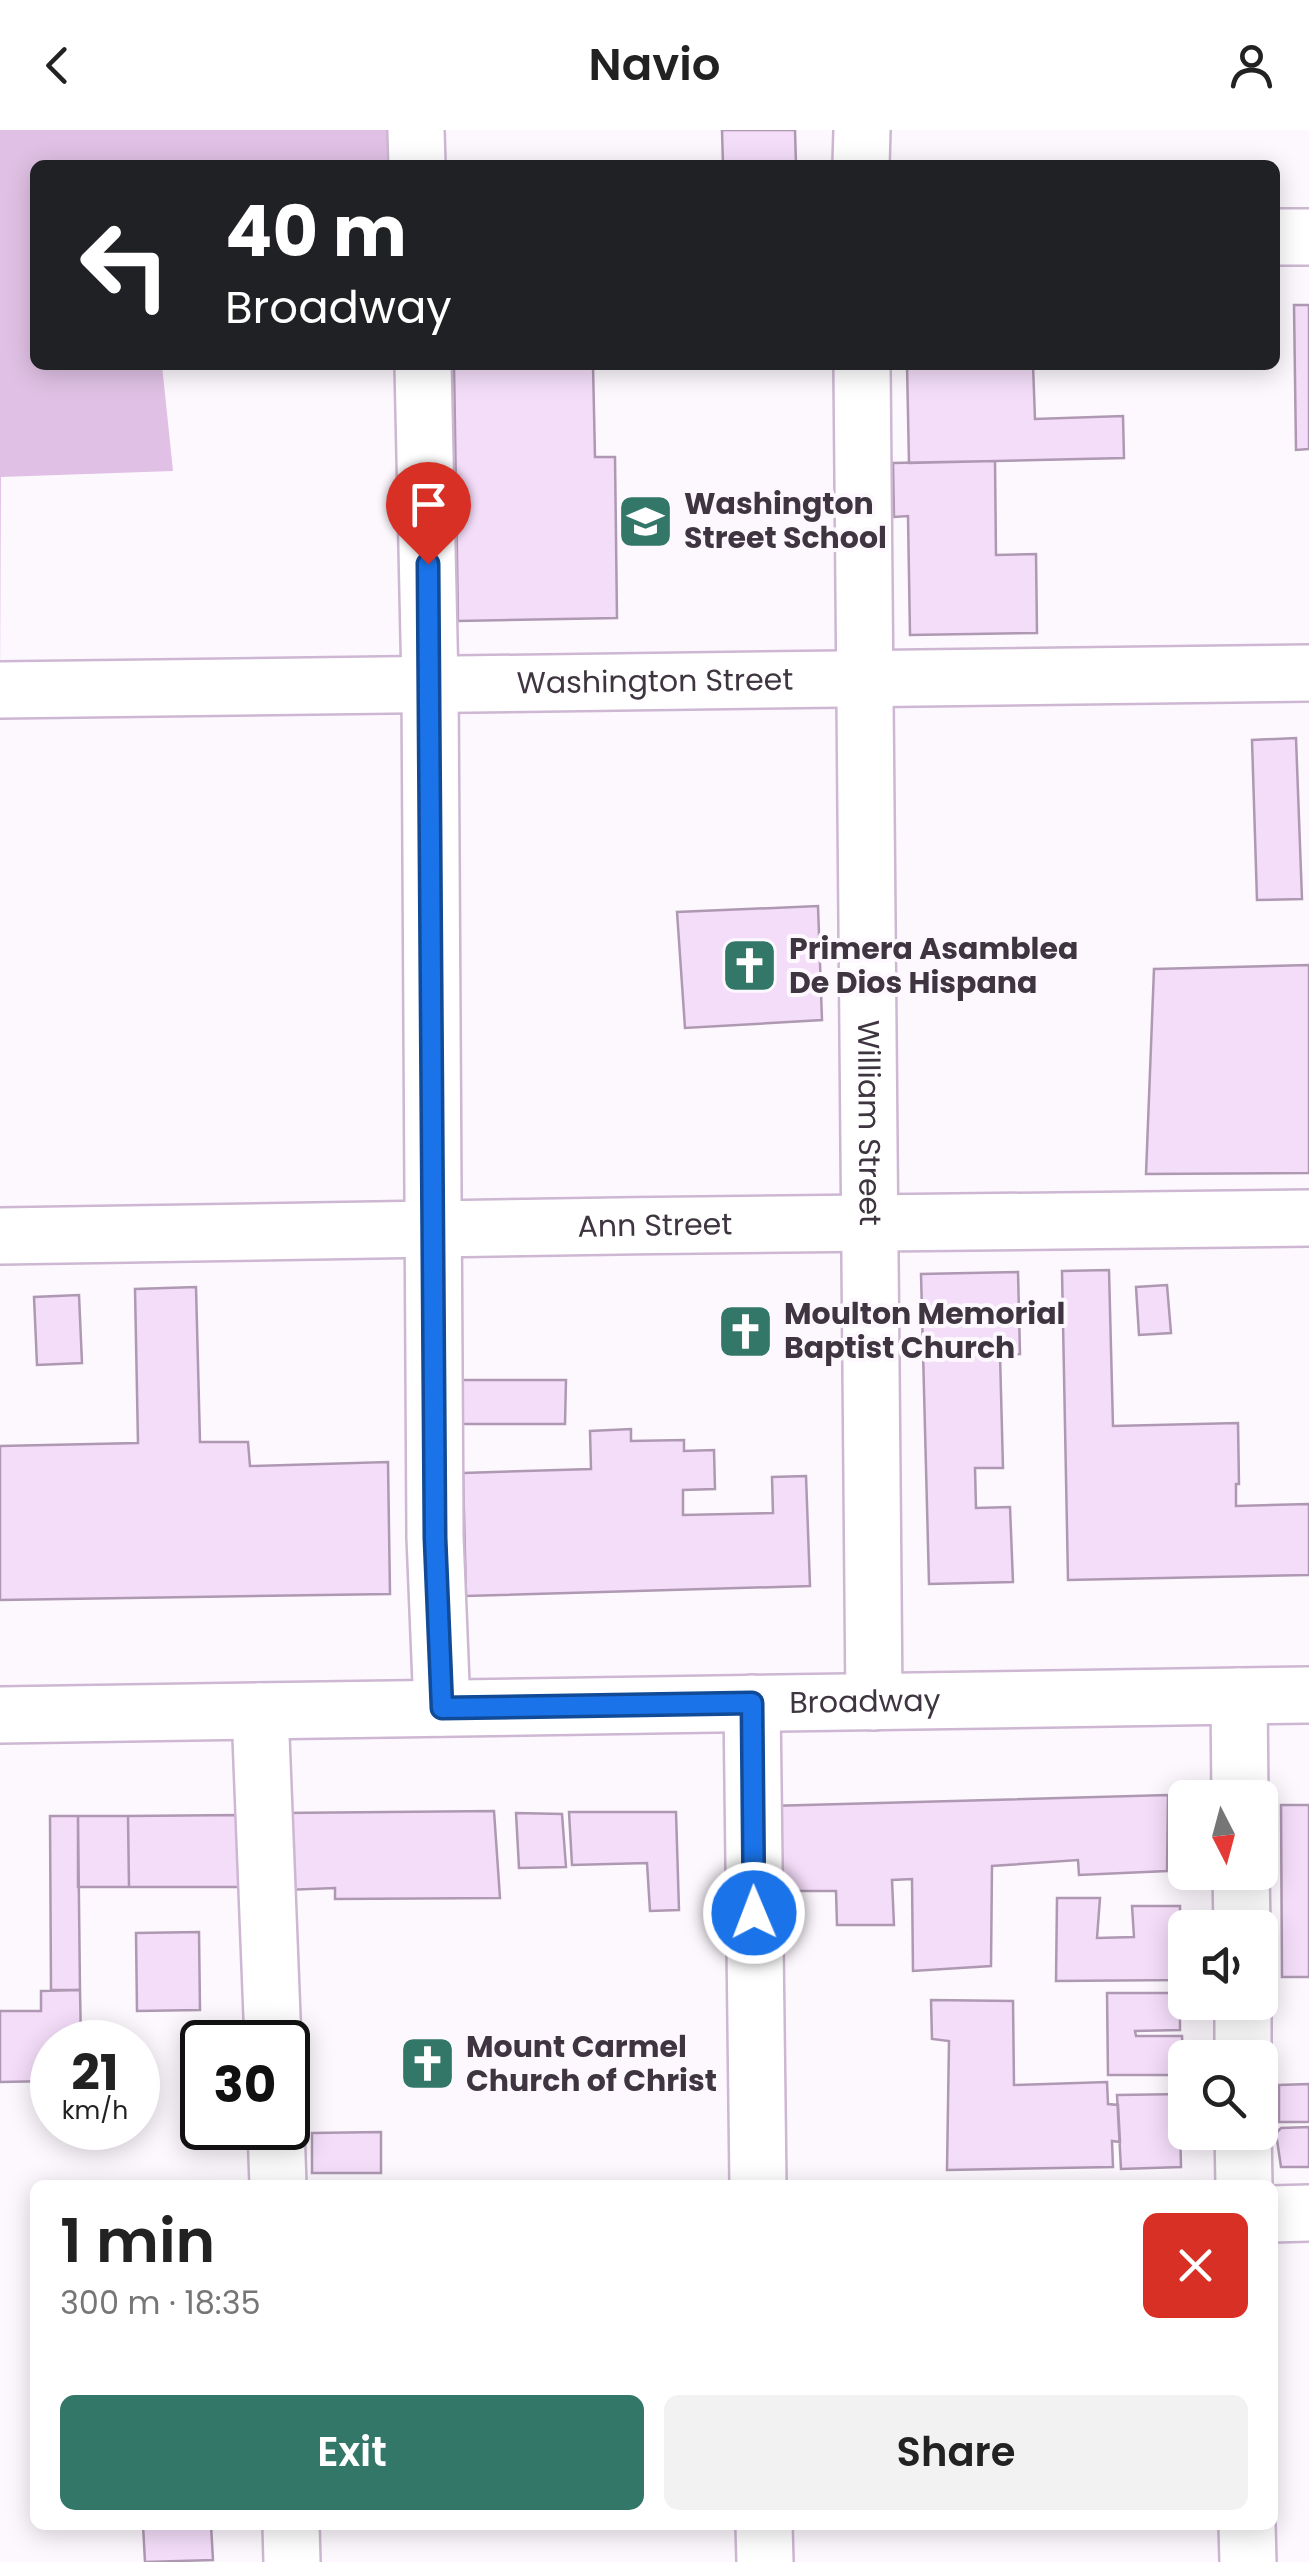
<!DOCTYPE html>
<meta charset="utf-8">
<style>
body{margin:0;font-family:Poppins,sans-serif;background:#f2f2f2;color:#222;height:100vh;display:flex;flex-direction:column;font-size:38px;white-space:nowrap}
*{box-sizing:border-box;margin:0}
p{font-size:32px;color:#767676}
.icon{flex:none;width:55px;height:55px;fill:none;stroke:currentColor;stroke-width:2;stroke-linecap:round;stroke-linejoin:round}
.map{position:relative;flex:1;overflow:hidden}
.sheet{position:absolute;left:30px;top:2050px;width:1248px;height:350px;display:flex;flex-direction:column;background:#fff;border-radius:15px;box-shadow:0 5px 25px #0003}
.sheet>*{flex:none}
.top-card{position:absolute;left:30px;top:30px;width:1250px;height:210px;border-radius:15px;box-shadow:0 5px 25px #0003;background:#202124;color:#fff;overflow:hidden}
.needle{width:65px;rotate:174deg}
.controls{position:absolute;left:1168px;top:1650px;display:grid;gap:20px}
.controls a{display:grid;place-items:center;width:110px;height:110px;border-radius:15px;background:#fff;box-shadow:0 5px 25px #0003;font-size:50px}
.speed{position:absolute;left:30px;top:1890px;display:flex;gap:20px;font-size:50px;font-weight:700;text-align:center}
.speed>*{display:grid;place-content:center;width:130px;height:130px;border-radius:50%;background:#fff;box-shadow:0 5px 25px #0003;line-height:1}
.speed small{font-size:25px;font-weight:400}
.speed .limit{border:5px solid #111;border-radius:15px;background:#fff;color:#111}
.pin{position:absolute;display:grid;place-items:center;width:85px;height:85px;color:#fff;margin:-102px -42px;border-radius:50% 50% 50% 0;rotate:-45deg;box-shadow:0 0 10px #0007}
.pin .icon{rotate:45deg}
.me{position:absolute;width:110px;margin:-55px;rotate:359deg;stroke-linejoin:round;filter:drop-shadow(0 0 8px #0008)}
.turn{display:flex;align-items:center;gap:35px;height:210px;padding:0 30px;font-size:45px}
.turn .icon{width:130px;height:130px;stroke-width:2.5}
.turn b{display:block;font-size:70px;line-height:85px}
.round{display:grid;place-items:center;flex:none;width:105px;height:105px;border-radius:15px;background:#f2f2f2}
.headline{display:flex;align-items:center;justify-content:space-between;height:170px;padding:0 30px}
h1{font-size:60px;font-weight:600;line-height:75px}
.primary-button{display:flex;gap:20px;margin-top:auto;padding:20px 30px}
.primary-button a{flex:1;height:115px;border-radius:15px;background:#337769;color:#fff;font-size:40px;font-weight:600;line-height:115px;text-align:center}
.primary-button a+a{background:#f2f2f2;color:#222}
header{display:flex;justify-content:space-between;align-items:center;height:130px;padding:0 30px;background:#fff;font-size:45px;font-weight:600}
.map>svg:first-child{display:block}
.green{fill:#e0c1e5}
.building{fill:#f4ddf9;stroke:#ae98b2;stroke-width:2.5}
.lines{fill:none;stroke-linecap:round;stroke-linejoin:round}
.minor-casing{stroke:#cdb7d2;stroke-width:60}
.minor{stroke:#fff;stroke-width:55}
.route-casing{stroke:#114b97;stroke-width:25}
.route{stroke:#1a73e8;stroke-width:18}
.labels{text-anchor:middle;stroke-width:8;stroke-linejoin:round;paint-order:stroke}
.poi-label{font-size:30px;font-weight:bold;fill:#3e3540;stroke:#fdf8fe;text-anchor:start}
.street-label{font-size:30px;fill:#3e3540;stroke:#fdf8fe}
</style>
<header><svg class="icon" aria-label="back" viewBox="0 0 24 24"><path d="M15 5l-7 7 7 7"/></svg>Navio<svg class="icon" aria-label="person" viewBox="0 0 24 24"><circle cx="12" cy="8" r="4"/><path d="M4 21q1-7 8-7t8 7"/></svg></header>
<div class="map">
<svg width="1309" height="2432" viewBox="0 0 1309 2432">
<rect width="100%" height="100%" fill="#fdf8fe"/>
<path class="green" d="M0 0H416L417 35H35V235H162L173 341 1 347 0 560Z"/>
<path class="building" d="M722 0H795L796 35H723Z
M1294 175H1309V319L1296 320Z
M454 235H593L595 327H615L617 488 458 491Z
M907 235H1033L1035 289 1123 286 1124 328 909 333Z
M995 331 996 425 1036 424 1037 503 910 505 908 386 894 387 893 333Z
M1296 608 1302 769 1257 770 1252 610Z
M818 776 822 890 685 898 677 782Z
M1309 835V1043L1146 1044 1154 839Z
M1109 1140 1113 1296 1238 1293 1239 1354H1236V1376L1309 1374V1445L1068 1450 1062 1141Z
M1018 1142 1020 1224 1000 1225 1003 1338H975L976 1378 1010 1377 1013 1452 929 1454 921 1144Z
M1167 1155 1171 1203 1139 1205 1136 1157Z
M196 1157 200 1312H248L250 1336 388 1332 390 1464 0 1470V1316L138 1313 135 1159Z
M79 1165 82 1233 37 1235 34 1167Z
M459 1250H566L565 1294H458Z
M631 1299V1311L684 1310V1321L714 1320 715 1359 683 1360V1385L773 1383 772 1347 806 1346 810 1456 466 1466 463 1343 591 1339 590 1301Z
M1168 1665 1167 1741 1079 1745 1078 1730 992 1736 991 1836 913 1841 912 1749 892 1750 894 1795H837L836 1761H771L769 1676Z
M1281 1675H1309V1847H1282Z
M494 1681 500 1768 335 1769V1758L285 1760 281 1683Z
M569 1682H676L679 1780 650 1781 647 1733 572 1735Z
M516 1683 562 1684 566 1737 519 1738Z
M240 1685 239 1757H129L128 1686Z
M50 1686H78L80 1860H51Z
M78 1686H128L129 1757H78Z
M1057 1768H1100L1097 1808 1134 1807 1132 1776H1180V1850L1056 1851Z
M199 1802 200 1880 137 1881 136 1803Z
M80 1860 81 1912H52V1951L0 1952V1881H41V1861Z
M1107 1863H1180V1900L1135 1901 1136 1906H1182L1184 1945H1108Z
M931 1870 1013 1871 1014 1955 1107 1952 1108 1974 1118 1975 1120 2012 1112 2011 1113 2037 947 2040 949 1911 932 1909Z
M1309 1954V1992H1279V1955Z
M1185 1964V1994H1180L1181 2037 1121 2039 1117 1965Z
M1309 1997V2037H1281L1276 2003 1281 1998Z
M381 2002V2043H312V2003Z
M143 2395H211L213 2430 145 2432Z"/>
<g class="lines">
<defs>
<g id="minor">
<path d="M416 0 417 35"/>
<path d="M861 35 862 0"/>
<path d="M1275 107H1309"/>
<path d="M423 235 430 554 435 1407 442 1578"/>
<path id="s1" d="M862 235 874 1572"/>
<path id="s2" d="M0 560 1309 543"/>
<path id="s3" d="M0 1106C436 1100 873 1090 1309 1088"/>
<path d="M1239 1566 1240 1668"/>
<path d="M752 1573 758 2055"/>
<path d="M260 1581 273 1912"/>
<path id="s4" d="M0 1585 1309 1565"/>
<path d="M1241 1742 1242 1798"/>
<path d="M1243 1872V1928"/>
<path d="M276 1998 278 2055"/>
<path d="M1243 2002 1244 2055"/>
<path d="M1272 2084 1309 2083"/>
<path d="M291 2395 292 2432"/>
<path d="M764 2395 765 2432"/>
<path d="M1247 2395 1248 2432"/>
</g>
</defs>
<use href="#minor" class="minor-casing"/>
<use href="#minor" class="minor"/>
</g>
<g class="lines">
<defs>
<path id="route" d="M428 434 435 1408 442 1578 752 1573 754 1783"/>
</defs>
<use href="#route" class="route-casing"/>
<use href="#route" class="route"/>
</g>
<defs>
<symbol id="school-square" viewBox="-11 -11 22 22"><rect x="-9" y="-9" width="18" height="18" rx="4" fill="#337769" stroke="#fdf8fe"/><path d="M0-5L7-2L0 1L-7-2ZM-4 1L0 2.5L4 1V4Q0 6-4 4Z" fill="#fff"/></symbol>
<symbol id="church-square" viewBox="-11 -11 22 22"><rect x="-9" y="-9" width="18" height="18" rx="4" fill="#337769" stroke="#fdf8fe"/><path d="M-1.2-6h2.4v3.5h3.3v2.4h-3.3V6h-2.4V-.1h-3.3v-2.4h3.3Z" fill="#fff"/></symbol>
</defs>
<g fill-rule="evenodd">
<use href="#school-square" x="614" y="360" width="63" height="63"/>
<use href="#church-square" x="718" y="804" width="63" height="63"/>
<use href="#church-square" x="714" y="1170" width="63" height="63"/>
<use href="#church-square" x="396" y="1902" width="63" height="63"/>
</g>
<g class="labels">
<g class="poi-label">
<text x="684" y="384">Washington<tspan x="684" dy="34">Street School</tspan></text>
<text x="789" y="829">Primera Asamblea<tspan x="789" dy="34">De Dios Hispana</tspan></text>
<text x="784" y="1194">Moulton Memorial<tspan x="784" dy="34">Baptist Church</tspan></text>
<text x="466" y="1927">Mount Carmel<tspan x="466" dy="34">Church of Christ</tspan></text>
</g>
<g class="street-label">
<text dy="10" stroke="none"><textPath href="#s2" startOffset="655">Washington Street</textPath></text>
<text dy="10" stroke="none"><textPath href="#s1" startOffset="758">William Street</textPath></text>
<text dy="10" stroke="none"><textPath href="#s3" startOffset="655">Ann Street</textPath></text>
<text dy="10" stroke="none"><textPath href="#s4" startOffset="865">Broadway</textPath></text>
</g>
</g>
</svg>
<div class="controls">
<a><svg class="needle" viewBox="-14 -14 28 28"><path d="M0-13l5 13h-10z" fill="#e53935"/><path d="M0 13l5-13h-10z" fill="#767676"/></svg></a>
<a><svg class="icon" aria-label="sound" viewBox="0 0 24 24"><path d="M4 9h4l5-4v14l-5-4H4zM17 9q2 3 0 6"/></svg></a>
<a><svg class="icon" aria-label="search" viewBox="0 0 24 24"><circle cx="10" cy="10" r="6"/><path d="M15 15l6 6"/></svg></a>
</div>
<div class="speed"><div>21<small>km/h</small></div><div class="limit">30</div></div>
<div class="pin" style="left:428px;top:434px;background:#d93025"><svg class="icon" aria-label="arrive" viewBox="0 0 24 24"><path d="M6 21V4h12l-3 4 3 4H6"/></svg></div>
<svg class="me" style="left:754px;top:1783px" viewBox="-20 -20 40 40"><circle r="17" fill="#1a73e8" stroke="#fff" stroke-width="3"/><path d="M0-11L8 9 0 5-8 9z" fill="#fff"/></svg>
<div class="top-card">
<div class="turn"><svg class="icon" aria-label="left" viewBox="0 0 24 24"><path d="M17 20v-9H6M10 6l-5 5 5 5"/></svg><div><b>40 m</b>Broadway</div></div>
</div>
<section class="sheet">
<div class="headline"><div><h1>1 min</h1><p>300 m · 18:35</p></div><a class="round" style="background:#d93025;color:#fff"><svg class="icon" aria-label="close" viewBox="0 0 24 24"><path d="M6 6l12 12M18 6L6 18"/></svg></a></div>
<div class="primary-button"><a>Exit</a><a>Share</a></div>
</section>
</div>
